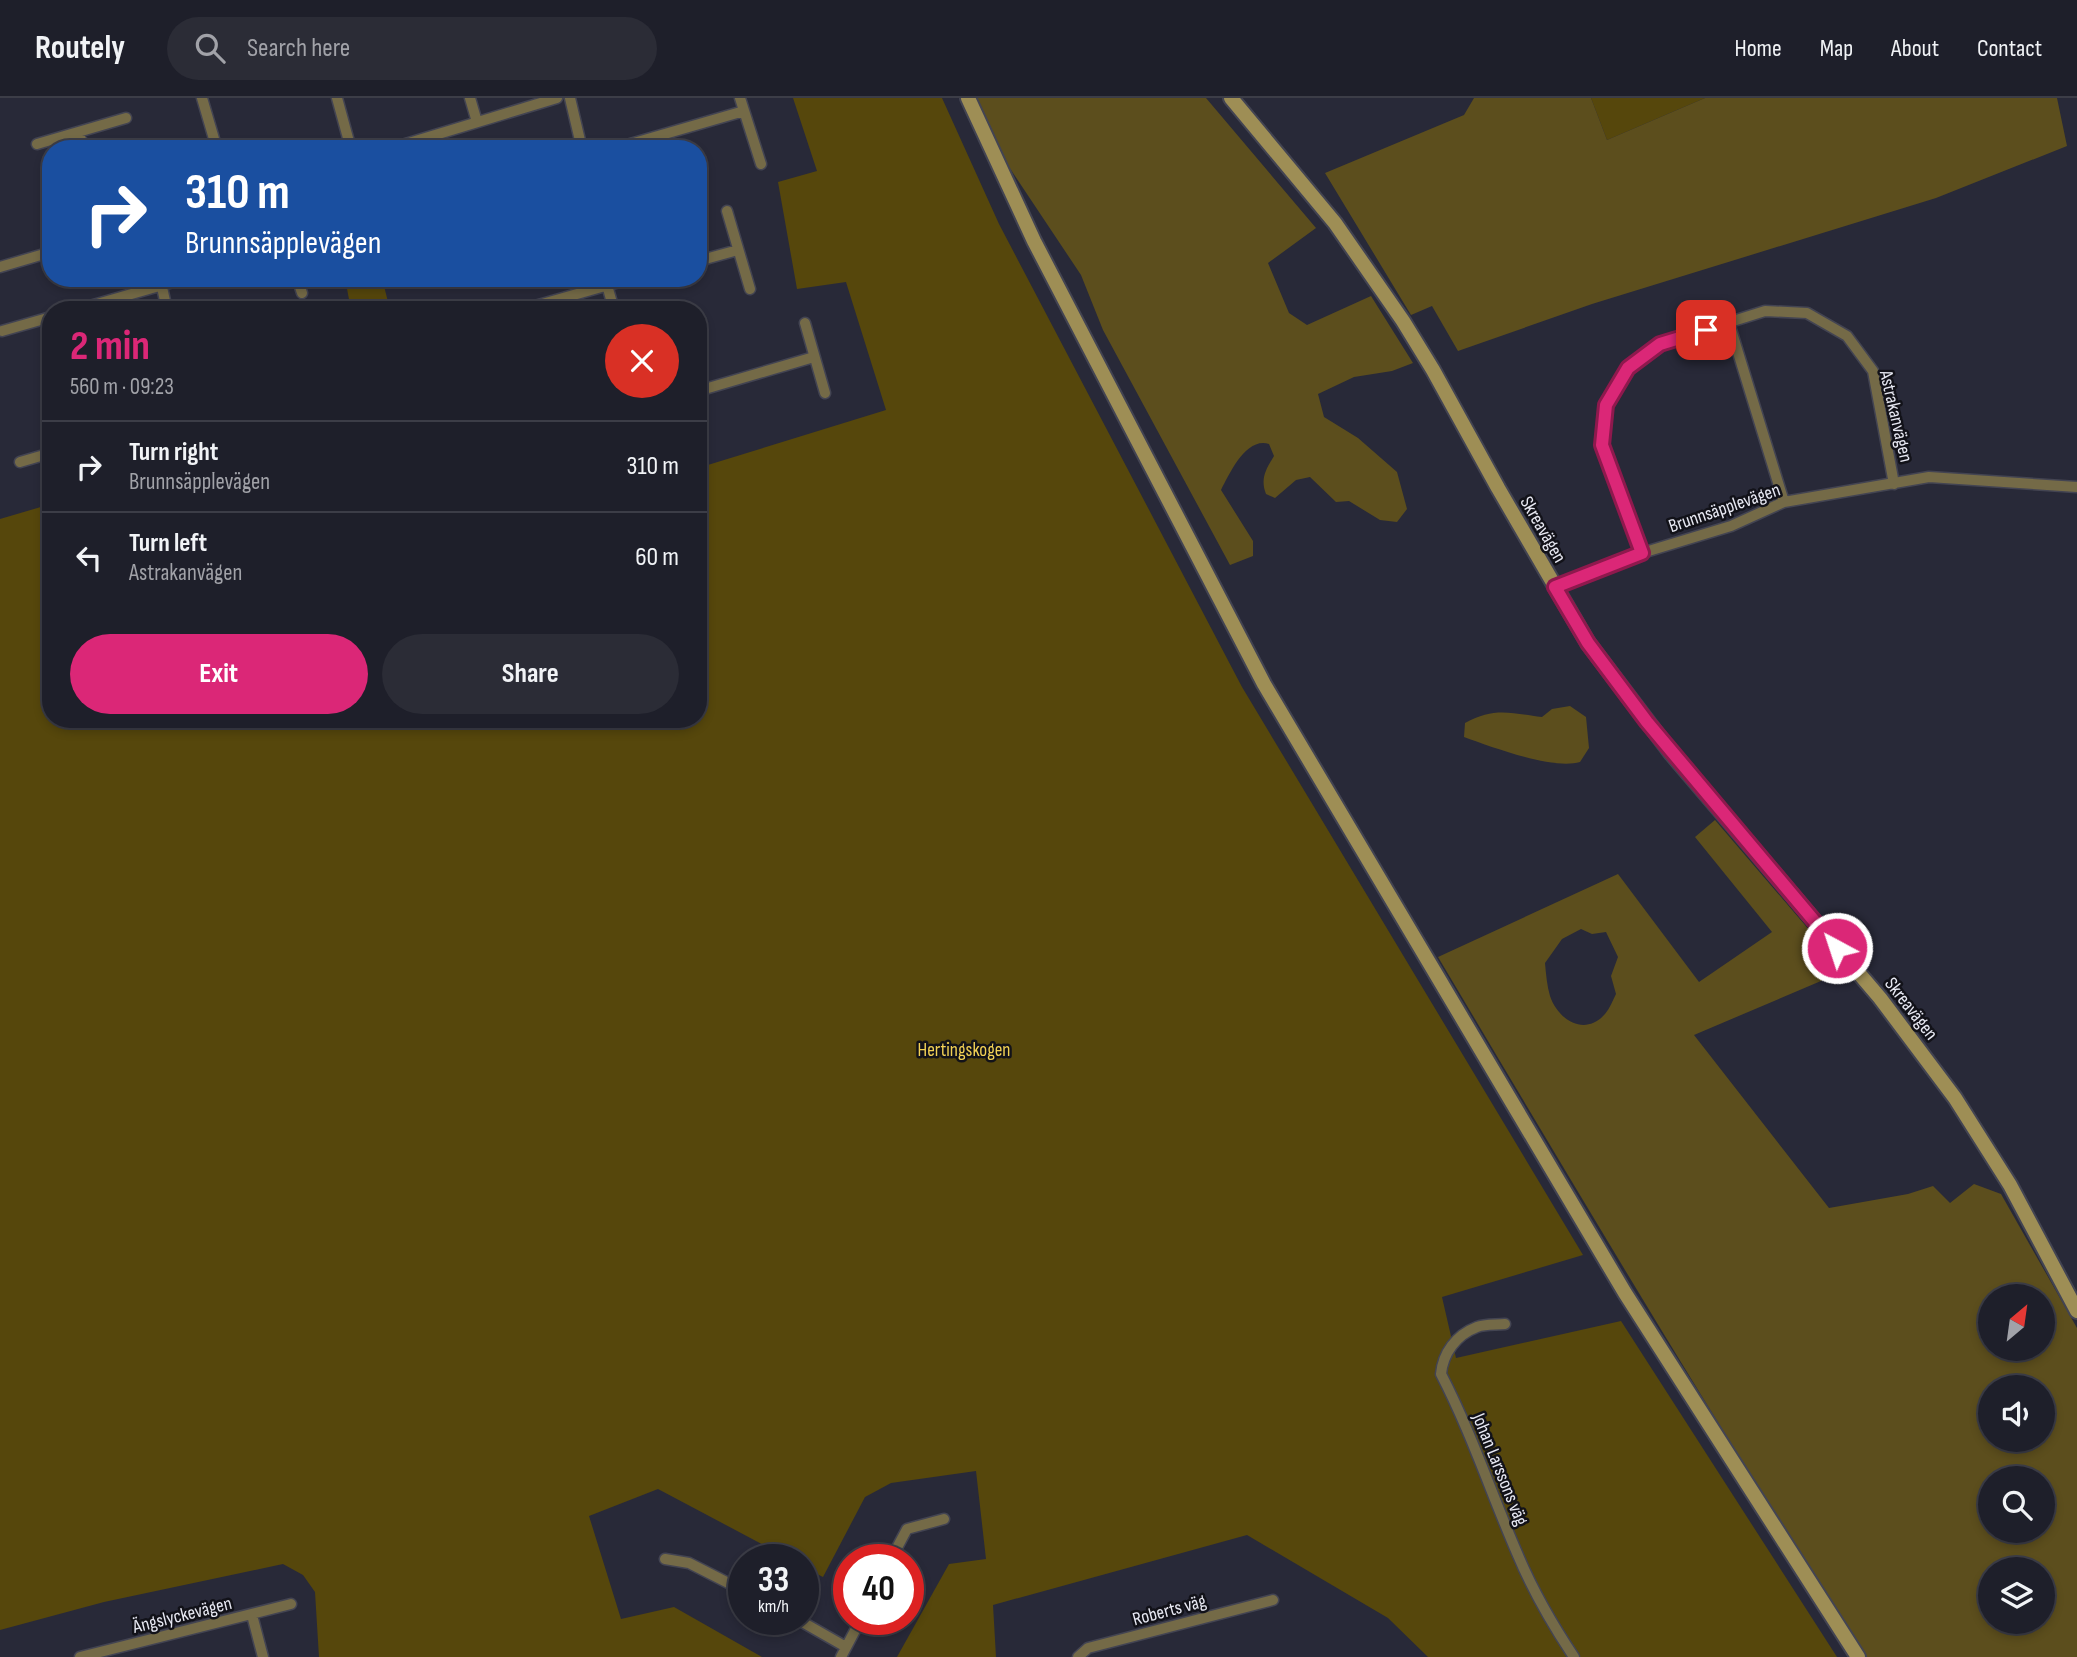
<!DOCTYPE html>
<meta charset="utf-8">
<style>
body{margin:0;font-family:"Sofia Sans Condensed",sans-serif;background:#2b2c36;color:#f1f3f6;height:100vh;display:flex;flex-direction:column;font-size:26px;white-space:nowrap}
*{box-sizing:border-box;margin:0}
p{font-size:23px;color:#a1a2a8}
.icon{flex:none;width:38px;height:38px;fill:none;stroke:currentColor;stroke-width:2;stroke-linecap:round;stroke-linejoin:round}
.map{position:relative;flex:1;overflow:hidden}
.details{position:absolute;left:42px;top:203px;width:665px;height:427px;display:flex;flex-direction:column;background:#1e1f2a;border-radius:28px;box-shadow:0 4px 10px #0003,0 0 0 2px #3c3d47}
.details>*{flex:none}
.guide{position:absolute;left:42px;top:42px;width:665px;height:147px;border-radius:28px;box-shadow:0 4px 10px #0003,0 0 0 2px #3c3d47;background:#1a4fa0;color:#fff;overflow:hidden}
.needle{width:46px;rotate:29deg}
.buttons{position:absolute;left:1978px;top:1186px;display:grid;gap:14px}
.buttons a{display:grid;place-items:center;width:77px;height:77px;border-radius:50%;background:#1e1f2a;box-shadow:0 4px 10px #0003,0 0 0 2px #3c3d47;font-size:35px}
.speed{position:absolute;left:728px;top:1446px;display:flex;gap:14px;font-size:35px;font-weight:700;text-align:center}
.speed>*{display:grid;place-content:center;width:91px;height:91px;border-radius:50%;background:#1e1f2a;box-shadow:0 4px 10px #0003,0 0 0 2px #3c3d47;line-height:1}
.speed small{font-size:18px;font-weight:400}
.speed .limit{border:10px solid #d22;background:#fff;color:#111}
.pin{position:absolute;display:grid;place-items:center;width:60px;height:60px;color:#fff;margin:-30px;border-radius:14px;box-shadow:0 4px 10px #0006}
.me{position:absolute;width:77px;margin:-38px;rotate:320deg;stroke-linejoin:round;filter:drop-shadow(0 0 5px #0008)}
.turn{display:flex;align-items:center;gap:24px;height:147px;padding:0 28px;font-size:32px}
.turn .icon{width:91px;height:91px;stroke-width:2.5}
.turn b{display:block;font-size:49px;line-height:60px}
.round{display:grid;place-items:center;flex:none;width:74px;height:74px;border-radius:37px;background:#2b2c36}
.overview{display:flex;align-items:center;justify-content:space-between;height:119px;padding:0 28px}
h1{font-size:42px;font-weight:700;line-height:52px;color:#db2777}
.cta{display:flex;gap:14px;margin-top:auto;padding:14px 28px}
.cta a{flex:1;height:80px;border-radius:42px;background:#db2777;color:#fff;font-size:28px;font-weight:700;line-height:80px;text-align:center}
.cta a+a{background:#2b2c36;color:#f1f3f6}
ul{padding:0;list-style:none}
li{display:flex;align-items:center;gap:21px;height:91px;padding:0 28px;border-top:2px solid #3c3d47}
li div{flex:1}
li b{display:block;font-size:26px}
li em{font-style:normal}
header{display:flex;align-items:center;gap:42px;box-sizing:border-box;height:98px;padding:0 35px;background:#1e1f2a;border-bottom:2px solid #3c3d47}
header strong{font-size:33px}
nav{display:flex;gap:38px;margin-inline-start:auto;font-size:24px}
.search{width:490px;height:63px;background:#2b2c36;display:flex;align-items:center;gap:18px;box-sizing:border-box;padding:0 24px;border-radius:38px;color:#a1a2a8;font-size:26px}
.map>svg:first-child{display:block}
.green{fill:#56470c}
.forest{fill:#5c4e1d;fill-rule:evenodd}
.lines{fill:none;stroke-linecap:round;stroke-linejoin:round}
.street-casing{stroke:#434452;stroke-width:13}
.secondary-casing{stroke:#434452;stroke-width:18}
.street{stroke:#746a47;stroke-width:10}
.secondary{stroke:#9e8e55;stroke-width:14}
.route-casing{stroke:#8e194d;stroke-width:18}
.route{stroke:#db2777;stroke-width:12}
.labels{text-anchor:middle;stroke-width:5;stroke-linejoin:round;paint-order:stroke}
.street-label{font-size:19px;fill:#e8e9f3;stroke:#121219}
.park-label{font-size:19px;fill:#f3d255;stroke:#121219}
</style>
<header>
<strong>Routely</strong>
<div class="search"><svg class="icon" aria-label="search" viewBox="0 0 24 24"><circle cx="10" cy="10" r="6"/><path d="M15 15l6 6"/></svg>Search here</div>
<nav><a>Home</a><a>Map</a><a>About</a><a>Contact</a></nav>
</header>
<div class="map">
<svg width="2077" height="1559" viewBox="0 0 2077 1559">
<rect width="100%" height="100%" fill="#282938"/>
<path class="green" d="M793 0H942L999 126 1242 589 1583 1157 1442 1199 1456 1260 1621 1223 1837 1559H1428L1388 1520 1247 1437 993 1507 996 1559H897L949 1466 986 1461 976 1373 891 1385 865 1399 823 1479 803 1469V1461H790L658 1391 589 1418 621 1521 674 1509 762 1559H319L315 1494 303 1477 283 1466 104 1504 0 1532V421L51 406V621H698V370L886 312 846 184 797 191 778 84 817 73Z
M1591 0H1705L1607 42Z
M345 180H382L390 212H351Z"/>
<path class="forest" d="M977 0H1206L1316 130 1268 165 1289 215 1307 227 1371 198 1413 265 1392 273 1354 279 1318 296 1324 319 1358 340 1397 374 1407 411 1397 424 1380 422 1349 403 1336 404 1310 379 1296 382 1275 400 1266 396C1260 381 1266 371 1274 358L1269 346C1246 339 1230 375 1221 392L1253 443V458L1230 467 1103 232 1081 177 1009 69Z
M1474 0H1591L1607 42 1705 0H2057L2067 48 1936 100 1592 206 1458 253 1432 208 1411 217 1325 75 1464 17Z
M1570 608 1586 619 1589 650 1580 664C1552 672 1492 649 1464 639L1465 625C1494 609 1510 615 1542 619L1552 611Z
M1715 722 1840 868 1828 880 1694 937 1829 1110 1908 1096 1933 1088 1950 1105 1974 1086 2001 1096 2077 1230V1559H1867C1717 1330 1578 1094 1438 859L1618 776 1699 884 1772 834 1695 739ZM1581 831 1592 836 1606 834 1618 859 1611 878 1616 896C1613 902 1610 910 1605 916 1585 939 1558 922 1550 898 1547 888 1546 876 1545 865L1562 841ZM1990 1199H2042V1251H1990ZM1990 1290H2042V1342H1990ZM1990 1381H2042V1433H1990ZM1990 1472H2042V1524H1990Z"/>
<g class="lines">
<defs>
<path id="street" d="M202 0 217 51
M337 0 351 51
M470 0 477 24
M570 0 582 51
M740 0 761 66
M79 35 84 51
M37 46 126 20
M389 51 557 0
M613 51 744 13
M727 113 750 191
M698 163 738 152
M0 169 51 154
M160 180 167 212
M297 180 302 195
M605 180 614 212
M76 212 187 180
M521 212 633 180
M805 225 825 295
M1729 225 1784 404
M2 233 51 219
M698 293 814 259
M20 364 51 355
M1642 455 1602 347 1606 307 1628 270 1660 246 1765 213 1807 215 1847 238 1873 273 1894 386
M1555 489 1642 455 1731 428 1784 404 1929 379 2077 389
M1505 1226C1496 1227 1485 1226 1477 1229 1456 1237 1443 1255 1441 1276 1471 1334 1491 1395 1517 1455 1532 1491 1552 1526 1574 1559
M665 1461 689 1465 744 1493
M891 1461 907 1431 944 1421
M252 1517 263 1559
M797 1521 846 1549
M80 1559 291 1506
M841 1559 861 1521
M1078 1559 1088 1550 1273 1502"/>
<path id="secondary" d="M968 0 1034 143 1264 586 1625 1195 1858 1559
M1231 0 1335 125 1403 223 1433 272 1498 390 1588 545 1672 656 1880 900 1955 1000 2010 1087 2077 1213"/>
</defs>
<use href="#street" class="street-casing"/>
<use href="#secondary" class="secondary-casing"/>
<use href="#street" class="street"/>
<use href="#secondary" class="secondary"/>
</g>
<g class="lines">
<defs>
<path id="route" d="M1706 232 1660 246 1628 270 1606 307 1602 347 1642 455 1555 489 1588 545 1647 624 1837 850"/>
</defs>
<use href="#route" class="route-casing"/>
<use href="#route" class="route"/>
</g>
<g class="labels">
<g class="street-label">
<text transform="translate(1897 318) rotate(77)" y="7">Astrakanvägen</text>
<text transform="translate(1724 409) rotate(-19)" y="7">Brunnsäpplevägen</text>
<text transform="translate(1544 431) rotate(60)" y="7">Skreavägen</text>
<text transform="translate(1912 910) rotate(52)" y="7">Skreavägen</text>
<text transform="translate(1501 1371) rotate(68)" y="7">Johan Larssons väg</text>
<text transform="translate(1169 1511) rotate(-15)" y="7">Roberts väg</text>
<text transform="translate(182 1516) rotate(-14)" y="7">Ängslyckevägen</text>
</g>
<g class="park-label">
<text x="964" y="958">Hertingskogen</text>
</g>
</g>
</svg>
<div class="buttons">
<a><svg class="needle" viewBox="-14 -14 28 28"><path d="M0-13l5 13h-10z" fill="#e53935"/><path d="M0 13l5-13h-10z" fill="#a1a2a8"/></svg></a>
<a><svg class="icon" aria-label="sound" viewBox="0 0 24 24"><path d="M4 9h4l5-4v14l-5-4H4zM17 9q2 3 0 6"/></svg></a>
<a><svg class="icon" aria-label="search" viewBox="0 0 24 24"><circle cx="10" cy="10" r="6"/><path d="M15 15l6 6"/></svg></a>
<a><svg class="icon" aria-label="layers" viewBox="0 0 24 24"><path d="M12 4l9 5-9 5-9-5zM3 14l9 5 9-5"/></svg></a>
</div>
<div class="speed"><div>33<small>km/h</small></div><div class="limit">40</div></div>
<div class="pin" style="left:1706px;top:232px;background:#d93025"><svg class="icon" aria-label="arrive" viewBox="0 0 24 24"><path d="M6 21V4h12l-3 4 3 4H6"/></svg></div>
<svg class="me" style="left:1837px;top:850px" viewBox="-20 -20 40 40"><circle r="17" fill="#db2777" stroke="#fff" stroke-width="3"/><path d="M0-11L8 9 0 5-8 9z" fill="#fff"/></svg>
<div class="guide">
<div class="turn"><svg class="icon" aria-label="right" viewBox="0 0 24 24"><path d="M7 20v-9h11M14 6l5 5-5 5"/></svg><div><b>310 m</b>Brunnsäpplevägen</div></div>
</div>
<section class="details">
<div class="overview"><div><h1>2 min</h1><p>560 m · 09:23</p></div><a class="round" style="background:#d93025;color:#fff"><svg class="icon" aria-label="close" viewBox="0 0 24 24"><path d="M6 6l12 12M18 6L6 18"/></svg></a></div>
<ul>
<li><svg class="icon" aria-label="right" viewBox="0 0 24 24"><path d="M7 20v-9h11M14 6l5 5-5 5"/></svg><div><b>Turn right</b><p>Brunnsäpplevägen</p></div><em>310 m</em></li>
<li><svg class="icon" aria-label="left" viewBox="0 0 24 24"><path d="M17 20v-9H6M10 6l-5 5 5 5"/></svg><div><b>Turn left</b><p>Astrakanvägen</p></div><em>60 m</em></li>
</ul>
<div class="cta"><a>Exit</a><a>Share</a></div>
</section>
</div>
